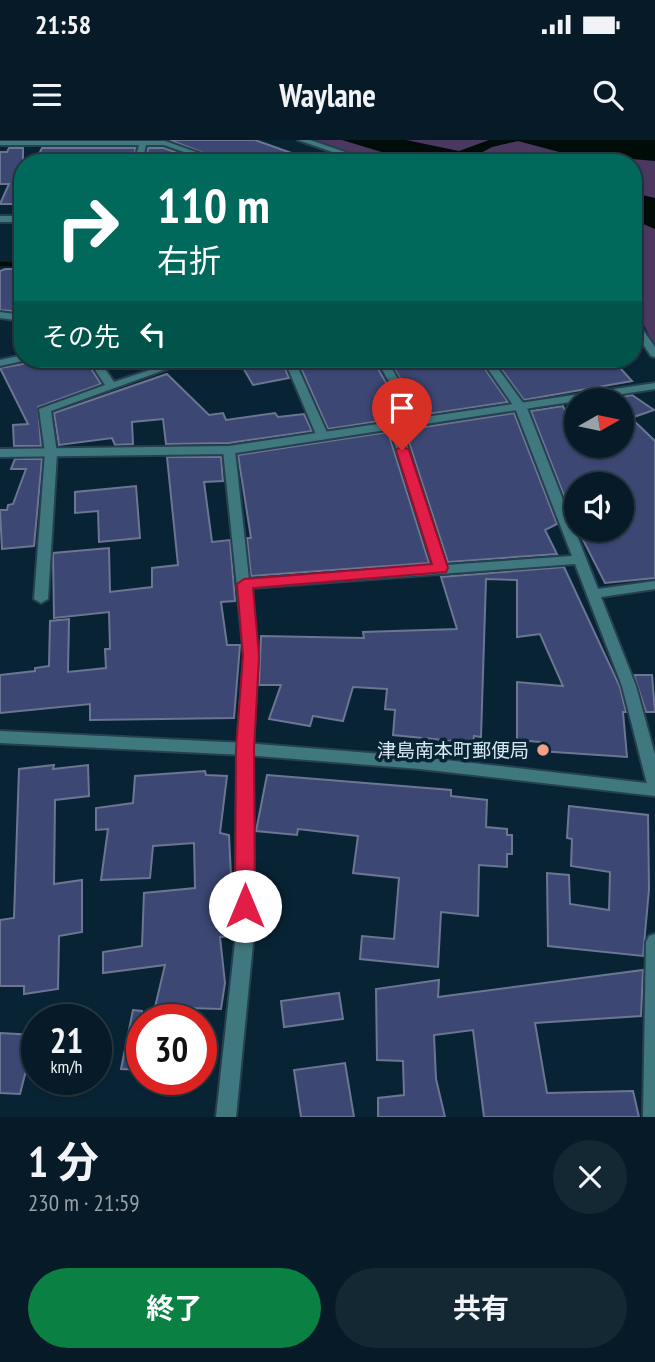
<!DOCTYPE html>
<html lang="ja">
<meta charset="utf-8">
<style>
body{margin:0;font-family:"PT Sans Narrow","Noto Sans JP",sans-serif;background:#142833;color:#f1f3f6;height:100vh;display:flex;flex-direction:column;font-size:26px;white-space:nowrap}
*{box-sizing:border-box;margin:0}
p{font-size:23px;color:#98a1a7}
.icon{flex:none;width:38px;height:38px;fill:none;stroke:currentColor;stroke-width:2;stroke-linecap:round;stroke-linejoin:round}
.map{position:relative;height:977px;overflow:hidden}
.details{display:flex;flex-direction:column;background:#061b27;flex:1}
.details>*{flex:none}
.top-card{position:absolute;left:14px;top:14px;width:628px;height:214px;border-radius:28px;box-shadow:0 2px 5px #0004,0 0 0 2px #273944;background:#00695c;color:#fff;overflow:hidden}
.needle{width:46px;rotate:81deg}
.buttons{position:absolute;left:564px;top:248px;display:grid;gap:14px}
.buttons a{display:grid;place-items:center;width:70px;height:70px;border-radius:50%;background:#061b27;box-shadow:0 2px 5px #0004,0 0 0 2px #273944;font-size:35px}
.speed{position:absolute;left:21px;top:864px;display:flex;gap:14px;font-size:35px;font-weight:700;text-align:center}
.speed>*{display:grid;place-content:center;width:91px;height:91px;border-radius:50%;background:#061b27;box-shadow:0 2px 5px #0004,0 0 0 2px #273944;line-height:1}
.speed small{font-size:18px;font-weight:400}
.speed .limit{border:10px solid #d22;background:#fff;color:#111}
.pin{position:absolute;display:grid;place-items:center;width:60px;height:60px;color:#fff;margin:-72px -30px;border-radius:50% 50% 50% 0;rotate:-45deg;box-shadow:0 0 7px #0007}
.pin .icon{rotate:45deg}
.me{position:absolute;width:77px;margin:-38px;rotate:0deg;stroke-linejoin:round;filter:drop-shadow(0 0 5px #0008)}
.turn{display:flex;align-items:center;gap:24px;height:147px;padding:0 28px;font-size:32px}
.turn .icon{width:91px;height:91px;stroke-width:2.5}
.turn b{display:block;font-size:49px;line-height:60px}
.then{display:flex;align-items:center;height:66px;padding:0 28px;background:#0003;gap:14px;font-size:26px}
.round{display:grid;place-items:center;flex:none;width:74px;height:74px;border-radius:37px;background:#142833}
.headline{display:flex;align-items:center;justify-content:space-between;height:119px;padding:0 28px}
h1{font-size:42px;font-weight:700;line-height:52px}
.primary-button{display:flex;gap:14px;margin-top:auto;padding:14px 28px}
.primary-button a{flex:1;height:80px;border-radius:42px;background:#0b8043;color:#fff;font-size:28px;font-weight:700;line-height:80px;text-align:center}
.primary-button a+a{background:#142833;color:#f1f3f6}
.status{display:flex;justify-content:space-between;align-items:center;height:49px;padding:0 35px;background:#061b27;direction:ltr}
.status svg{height:19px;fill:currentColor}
header{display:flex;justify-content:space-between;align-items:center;height:91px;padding:0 28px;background:#061b27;font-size:32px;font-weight:700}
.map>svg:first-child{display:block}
.green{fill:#4a3860}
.water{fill:#000c08}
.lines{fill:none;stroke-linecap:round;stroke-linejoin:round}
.stream{stroke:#000c08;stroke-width:4.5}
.building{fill:#3c4773;stroke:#6c7592;stroke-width:2}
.minor-casing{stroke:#25404f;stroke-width:4}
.tertiary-casing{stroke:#25404f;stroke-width:4}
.minor{fill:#407880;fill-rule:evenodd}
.tertiary{fill:#407880;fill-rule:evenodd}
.route{fill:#e11d48;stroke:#92132f;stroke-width:2}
.poi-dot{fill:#f39f83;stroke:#082434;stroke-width:2.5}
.labels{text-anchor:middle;stroke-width:7;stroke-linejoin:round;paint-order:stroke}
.poi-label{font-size:19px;fill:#d9e9f4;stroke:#082434;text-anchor:end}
</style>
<div class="status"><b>21:58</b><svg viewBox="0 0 49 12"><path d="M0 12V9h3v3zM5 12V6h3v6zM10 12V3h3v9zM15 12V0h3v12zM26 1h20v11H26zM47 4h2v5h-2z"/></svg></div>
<header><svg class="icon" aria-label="menu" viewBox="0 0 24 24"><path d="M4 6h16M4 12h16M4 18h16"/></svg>Waylane<svg class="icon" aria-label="search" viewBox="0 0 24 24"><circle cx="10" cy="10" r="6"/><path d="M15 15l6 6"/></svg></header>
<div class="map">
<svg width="655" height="977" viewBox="0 0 655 977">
<rect width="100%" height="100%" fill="#082434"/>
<path class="green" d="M310 0H655V207L643 183 640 108 634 99V23H379Z"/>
<path class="water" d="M342 0H406L459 11 489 0H655V21L563 13 518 1 492 7 475 16 513 23H418Z
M634 53 655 58V89L634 80Z"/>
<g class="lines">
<path class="stream" d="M61 23 69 5
M0 124H23
M15 124 23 107"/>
</g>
<path class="building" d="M170 0H255L311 20 229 23Z
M9 8H23V64H0L9 44H0V12H7Z
M42 8H136L132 23 36 20Z
M148 8H164L206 23H145Z
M5 129H23V172L0 170V131Z
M31 219H85L101 244 38 267 41 306H14L13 285 28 284 0 228 28 223Z
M238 219H281L289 238 253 245Z
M297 219H340L341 226 374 222 406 277 328 289Z
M396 219H478L508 262 422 275 389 220Z
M494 219H612L632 241 524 260Z
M167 234 209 275 223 273 226 280 275 273 278 277 304 274 312 291 229 303 166 304 163 279 132 282 133 304 115 305 112 298 59 305 54 273Z
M632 255 654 270 631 278 655 301V438L605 443 578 390H621V345H576V374L572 376 531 271 563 266 576 294V306H621V257Z
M514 273 557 384 545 390 557 414 448 422 405 290Z
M388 292 429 423 251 436 247 398H251L238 315Z
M167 317H221L223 341 204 342 212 402 230 400 235 461 221 462 227 505H240L234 578 90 580V564L0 573V535L35 531V528L49 526 50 481 69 479 68 532 106 528 105 509H110L109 472 54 478 53 413 109 408 110 452 152 447V428L178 425Z
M15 319H42L34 406 2 409 0 370H7L8 365 13 364 26 329H11Z
M136 346 140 398 99 402 98 371 75 373V352Z
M564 427 620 547 626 572H623L627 617 540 611V602L517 600V542L563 546 540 494 517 497V440L486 439 481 597 474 596 473 603 393 595 395 570 385 569 387 549 353 547 343 581 313 576 310 586 269 579 281 545H259L261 496 364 498 363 492 457 489 441 437Z
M634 535H652L655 572H646Z
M54 625 53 629 88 625 89 656 55 660 54 744 82 740V792L59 796 58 849 24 854V846H0V780L14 778 19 629Z
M205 631 206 635 227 636 220 693 229 695 233 778V796L220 797 225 843 221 869 155 867 165 825 103 833V812L142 806 144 753 195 748 194 703 153 706 150 738 101 740 108 689 96 690V668L133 663 135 636Z
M267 635 451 650V656L487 660 486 687 507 689V695H512V714H507V727L479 725 478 776 441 772 438 827 360 819 362 796 394 799 399 738 353 733 358 696 298 689 297 695 256 691Z
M569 666 648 675 649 749 643 816 548 806 547 733 569 735 570 764 609 770 610 732 571 726 572 699 567 698Z
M643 830 641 876 535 883 547 953 633 951 639 977H484L473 890 434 895 436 939 445 977H378V958L404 955 403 921 377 920 376 849 439 840 438 857Z
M339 853 343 879 284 887 281 861Z
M133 870 142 871V930L121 929Z
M0 893 35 895 20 954 0 953Z
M345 923 354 977H301L294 930Z"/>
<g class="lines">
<defs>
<path id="minor" d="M298 0H310L377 23H364Z
M0 1H165L227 23H215L164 5H146L142 23H134L139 5H0Z
M0 76H23V82H0Z
M634 115 639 118 640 186 655 207V217L651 216 634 191Z
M0 172 23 175V181L0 178Z
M23 215V219H28L27 220 0 226V220Z
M88 219H98L114 242 162 226 167 229 51 271 57 313 48 459 41 463 34 459 45 313 39 269 105 245Z
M284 219H294L329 297 327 299H319L317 297Z
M376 219H386L424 283 422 285H414Z
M481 219H491L527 268 598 449 655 441V449L601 457 636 546 655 615V650L649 648 647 644 622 546 575 424 250 448 258 516 253 609 254 793 236 977H216L236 793 237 609 244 516 223 310 229 306 235 310 249 439 433 426 389 286 395 283 401 286 446 425 572 416 515 268Z
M655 794V977H643L646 802 649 796Z"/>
<path id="tertiary" d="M655 243V249L229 314 0 317V309L229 306Z
M0 591 245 603 420 617 655 644V656L420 629 245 615 0 603Z"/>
</defs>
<use href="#minor" class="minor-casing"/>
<use href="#tertiary" class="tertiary-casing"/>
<use href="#minor" class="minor"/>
<use href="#tertiary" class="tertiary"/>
</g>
<path class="route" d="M402 306 409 310 448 428 446 432 253 448 259 516 254 609 255 766 252 772 245 775 238 772 235 766 236 609 243 516 237 444 244 439 432 424 396 310Z"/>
<circle class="poi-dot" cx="543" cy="610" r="7"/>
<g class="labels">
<g class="poi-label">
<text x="529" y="617">津島南本町郵便局</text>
</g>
</g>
</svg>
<div class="buttons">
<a><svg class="needle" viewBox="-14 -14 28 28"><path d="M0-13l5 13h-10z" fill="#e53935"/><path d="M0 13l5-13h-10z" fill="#98a1a7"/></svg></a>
<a><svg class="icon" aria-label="sound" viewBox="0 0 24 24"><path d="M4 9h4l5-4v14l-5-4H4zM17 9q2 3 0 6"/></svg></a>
</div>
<div class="speed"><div>21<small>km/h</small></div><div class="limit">30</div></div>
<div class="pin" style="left:402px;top:310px;background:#d93025"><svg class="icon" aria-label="arrive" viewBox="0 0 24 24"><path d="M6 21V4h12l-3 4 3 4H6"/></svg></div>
<svg class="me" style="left:245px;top:766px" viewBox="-20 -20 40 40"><circle r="19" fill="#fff"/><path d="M0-13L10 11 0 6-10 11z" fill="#e11d48"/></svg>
<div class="top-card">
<div class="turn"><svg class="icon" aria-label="right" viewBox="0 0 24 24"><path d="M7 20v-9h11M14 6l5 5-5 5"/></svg><div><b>110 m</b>右折</div></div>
<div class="then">その先<svg class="icon" aria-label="left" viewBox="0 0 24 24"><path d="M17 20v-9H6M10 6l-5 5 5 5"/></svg></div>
</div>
</div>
<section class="details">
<div class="headline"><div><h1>1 分</h1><p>230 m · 21:59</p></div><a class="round"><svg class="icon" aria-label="close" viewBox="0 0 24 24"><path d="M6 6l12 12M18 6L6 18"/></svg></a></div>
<div class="primary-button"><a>終了</a><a>共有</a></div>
</section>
